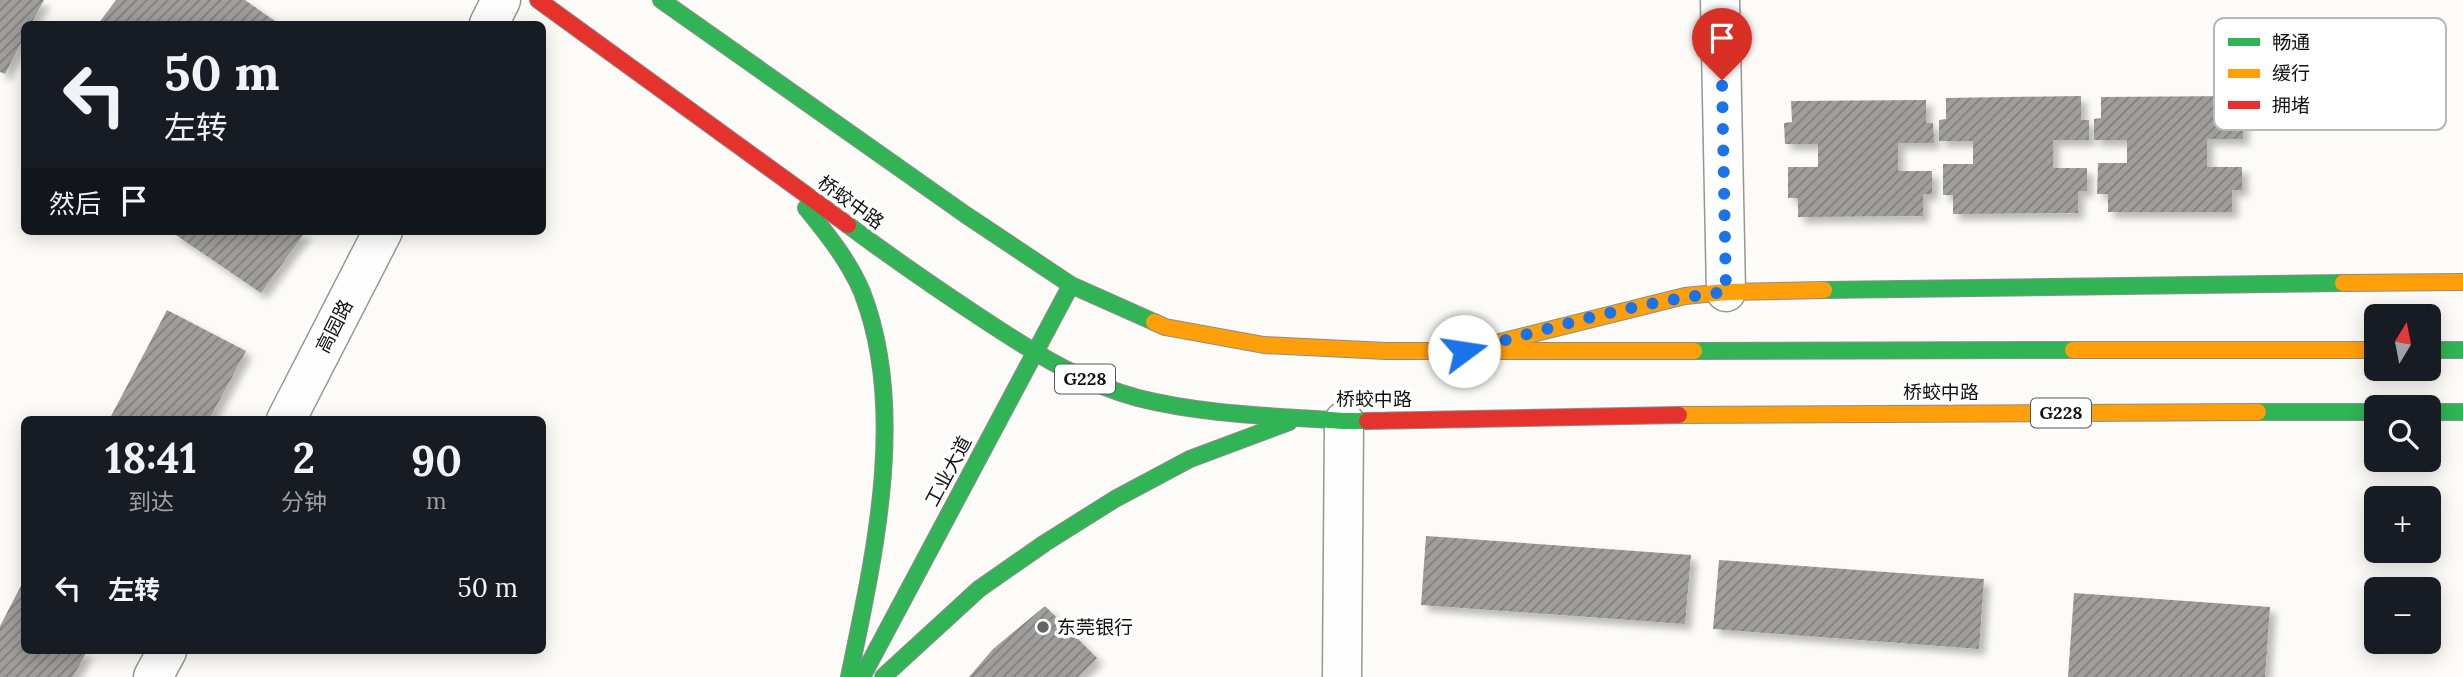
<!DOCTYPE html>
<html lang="zh">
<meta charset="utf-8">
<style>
body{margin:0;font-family:Lora,"Noto Sans SC",serif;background:#242831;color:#f1f3f6;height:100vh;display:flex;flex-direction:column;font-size:26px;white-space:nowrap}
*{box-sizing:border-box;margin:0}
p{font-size:23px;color:#9ea1a6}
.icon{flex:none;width:38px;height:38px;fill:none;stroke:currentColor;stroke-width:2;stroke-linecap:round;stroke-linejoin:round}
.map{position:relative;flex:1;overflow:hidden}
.side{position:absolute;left:21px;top:416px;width:525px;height:238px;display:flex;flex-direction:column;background:#171b24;border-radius:10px;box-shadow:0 4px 18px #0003}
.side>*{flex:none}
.banner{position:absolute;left:21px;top:21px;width:525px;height:214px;border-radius:10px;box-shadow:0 4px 18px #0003;background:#171b24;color:#f1f3f6;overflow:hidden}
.needle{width:46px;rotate:10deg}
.buttons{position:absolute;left:2364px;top:304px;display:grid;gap:14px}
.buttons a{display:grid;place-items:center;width:77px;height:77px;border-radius:10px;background:#171b24;box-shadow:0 4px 18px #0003;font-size:35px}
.pin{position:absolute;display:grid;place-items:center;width:60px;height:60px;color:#fff;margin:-72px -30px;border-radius:50% 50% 50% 0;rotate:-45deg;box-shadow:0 0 7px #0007}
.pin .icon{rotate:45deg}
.me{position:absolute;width:77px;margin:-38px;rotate:76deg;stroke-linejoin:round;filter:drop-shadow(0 0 5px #0008)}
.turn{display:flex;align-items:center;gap:24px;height:147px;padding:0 28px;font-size:32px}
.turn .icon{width:91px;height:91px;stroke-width:2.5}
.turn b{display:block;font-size:49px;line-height:60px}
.then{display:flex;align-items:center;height:66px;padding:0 28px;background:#0003;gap:14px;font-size:26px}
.eta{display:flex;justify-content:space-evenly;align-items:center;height:119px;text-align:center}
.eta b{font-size:42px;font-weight:700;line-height:49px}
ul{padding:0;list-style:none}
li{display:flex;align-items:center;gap:21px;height:105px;padding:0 28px}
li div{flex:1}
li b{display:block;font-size:26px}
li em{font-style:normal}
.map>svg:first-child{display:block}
.building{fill:url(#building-hatch);filter:url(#shadow)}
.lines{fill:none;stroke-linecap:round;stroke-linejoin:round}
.street-casing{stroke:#979695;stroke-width:41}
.fast-casing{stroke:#8d8d8b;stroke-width:18}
.slow-casing{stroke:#8d8d8b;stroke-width:18}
.jam-casing{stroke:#8d8d8b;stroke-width:18}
.street{stroke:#fffefe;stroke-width:38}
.fast{stroke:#30b455;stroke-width:16}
.slow{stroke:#ff9f0a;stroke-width:16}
.jam{stroke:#e5322d;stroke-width:16}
.route{stroke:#1a73e8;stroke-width:12;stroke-dasharray:0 21.6}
.poi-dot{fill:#636362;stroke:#fff;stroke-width:2.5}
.labels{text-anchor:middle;stroke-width:7;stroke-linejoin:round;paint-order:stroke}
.shield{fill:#fff;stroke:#585858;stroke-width:2}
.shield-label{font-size:18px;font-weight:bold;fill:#111}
.street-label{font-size:19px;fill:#111;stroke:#fff}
.poi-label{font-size:19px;fill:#111;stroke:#fff;text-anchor:start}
.key{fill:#fff;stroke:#b8b8b8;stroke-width:2}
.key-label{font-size:19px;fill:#111}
</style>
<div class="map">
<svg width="2463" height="677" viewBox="0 0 2463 677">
<defs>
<pattern id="building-hatch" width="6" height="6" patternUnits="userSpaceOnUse" patternTransform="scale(1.75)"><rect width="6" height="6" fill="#a09e9c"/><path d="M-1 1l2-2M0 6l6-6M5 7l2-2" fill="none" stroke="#817f7e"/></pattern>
<filter id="shadow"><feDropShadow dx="6" dy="6" stdDeviation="3.5" flood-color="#0004"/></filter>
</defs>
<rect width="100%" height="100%" fill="#fcfbf7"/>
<path class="building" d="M0 0H44L31 24H24V37L5 74 0 72Z
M116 0H245L279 24H98Z
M2081 96V120H2089V140H2053V168H2087V191H2078V213L1953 214V195H1943V164H1973V141H1939V120L1946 119V98Z
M2235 96V119H2243V139H2207V167H2242V190H2232V212H2108V194H2097L2098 163H2127V140H2094V119L2101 118V97Z
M1926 100V123H1933L1934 143H1898V171H1932V194H1923V216L1798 217V198H1788V167H1818V144H1785L1784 123 1792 122 1791 101Z
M170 231H306L261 293Z
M167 310 246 351 209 420H109Z
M1426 536 1691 555 1685 624 1421 605Z
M1719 560 1984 579 1979 649 1713 629Z
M24 580V651H87L73 677H0V626Z
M2074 593 2270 607 2265 677H2068Z
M1045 606 1097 658 1078 677H969L993 649Z"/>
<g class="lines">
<defs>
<path id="street" d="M1720 0 1726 292
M489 24 501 0
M286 420 383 231
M153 677 167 651
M1342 677 1344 421"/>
<path id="fast" d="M661 0 966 215 1071 285 1154 322
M806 208C827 234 849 261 862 292 908 410 874 557 849 677
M848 225C895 260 943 293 992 325 1038 355 1085 384 1138 398 1205 415 1276 416 1344 421H1367
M1824 290 2343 283
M2429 350H2463
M1694 351 2073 350
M2258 412H2376
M2429 412H2463
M862 677 1071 285
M883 677 979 589 1045 543 1115 499 1190 459 1289 422"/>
<path id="slow" d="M2343 283 2463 282
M1154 322 1165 327 1264 345 1386 351H1694
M1488 345 1685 296 1726 292 1824 290
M2073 350H2376
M1679 415 2258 412"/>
<path id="jam" d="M538 0 848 225
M1367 421 1679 415"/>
</defs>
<use href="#street" class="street-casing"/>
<use href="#fast" class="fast-casing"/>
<use href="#slow" class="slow-casing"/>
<use href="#jam" class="jam-casing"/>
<use href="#street" class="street"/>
<use href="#fast" class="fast"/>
<use href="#slow" class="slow"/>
<use href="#jam" class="jam"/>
</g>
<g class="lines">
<path class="route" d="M1464 351C1550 329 1638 301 1726 292L1722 80"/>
</g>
<circle class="poi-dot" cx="1043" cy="627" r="7"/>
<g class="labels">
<g class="shield">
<rect x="1055" y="364.5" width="60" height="29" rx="5"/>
<rect x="2031" y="398.5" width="60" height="29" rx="5"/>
</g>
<g class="shield-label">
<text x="1085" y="385">G228</text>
<text x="2061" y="419">G228</text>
</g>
<g class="street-label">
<text transform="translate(851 202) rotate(36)" y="7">桥蛟中路</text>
<text transform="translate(334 326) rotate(-63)" y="7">高园路</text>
<text x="1941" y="399">桥蛟中路</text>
<text x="1374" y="406">桥蛟中路</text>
<text transform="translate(948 471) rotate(-62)" y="7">工业大道</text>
</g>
<g class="poi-label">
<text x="1057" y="634">东莞银行</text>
</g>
</g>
<rect x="2214" y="18" width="232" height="112" rx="10" class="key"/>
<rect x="2228" y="38" width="32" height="8" fill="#30b455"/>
<rect x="2228" y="69" width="32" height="9" fill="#ff9f0a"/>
<rect x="2228" y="101" width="32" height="8" fill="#e5322d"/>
<g class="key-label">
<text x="2272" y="49">畅通</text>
<text x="2272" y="80">缓行</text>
<text x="2272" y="112">拥堵</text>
</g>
</svg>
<div class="buttons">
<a><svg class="needle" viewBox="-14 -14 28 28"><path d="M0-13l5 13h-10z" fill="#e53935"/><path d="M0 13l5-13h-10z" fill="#9ea1a6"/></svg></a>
<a><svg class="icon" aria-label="search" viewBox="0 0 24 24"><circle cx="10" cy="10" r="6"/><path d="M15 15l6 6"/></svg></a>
<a>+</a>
<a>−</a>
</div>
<div class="pin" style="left:1722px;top:80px;background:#d93025"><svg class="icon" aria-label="arrive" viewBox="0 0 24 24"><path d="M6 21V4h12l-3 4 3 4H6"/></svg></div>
<svg class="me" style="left:1464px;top:351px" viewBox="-20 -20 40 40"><circle r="19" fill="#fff"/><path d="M0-13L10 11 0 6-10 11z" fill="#1a73e8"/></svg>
<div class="banner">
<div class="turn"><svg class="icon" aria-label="left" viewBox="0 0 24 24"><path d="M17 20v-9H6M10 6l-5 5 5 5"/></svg><div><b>50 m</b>左转</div></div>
<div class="then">然后<svg class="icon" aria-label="arrive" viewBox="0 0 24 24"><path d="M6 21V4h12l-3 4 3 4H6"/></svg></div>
</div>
<section class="side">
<div class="eta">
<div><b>18:41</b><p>到达</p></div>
<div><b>2</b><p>分钟</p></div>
<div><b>90</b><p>m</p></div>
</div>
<ul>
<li><svg class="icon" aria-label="left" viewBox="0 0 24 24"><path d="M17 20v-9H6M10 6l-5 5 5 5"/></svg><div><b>左转</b></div><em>50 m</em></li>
</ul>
</section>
</div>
